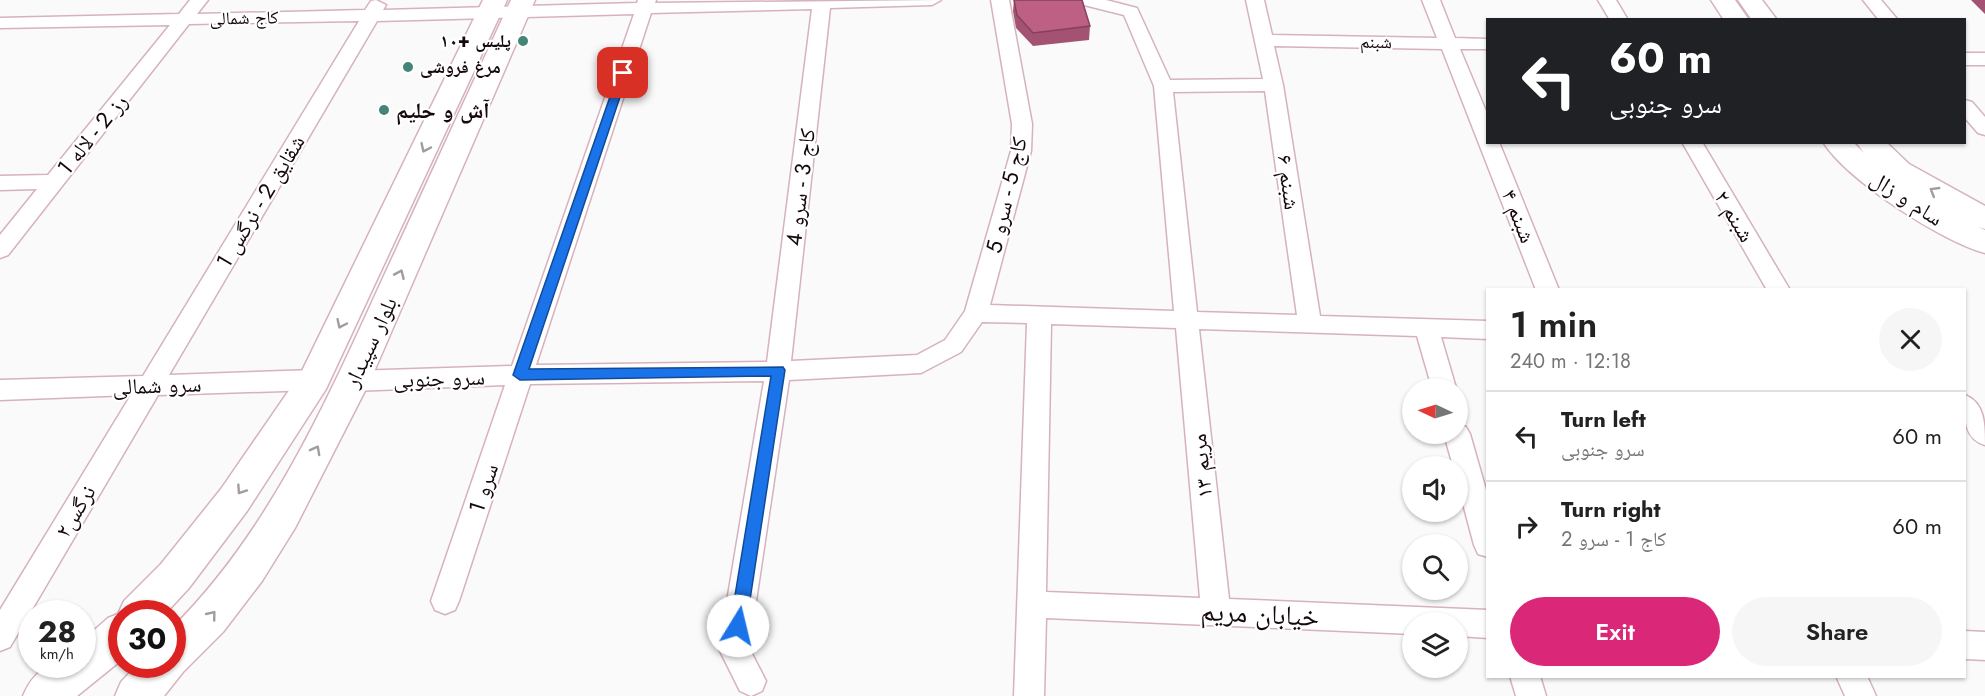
<!DOCTYPE html>
<meta charset="utf-8">
<style>
body{margin:0;font-family:Jost,"Noto Naskh Arabic",sans-serif;background:#f6f6f6;color:#222;height:100vh;display:flex;flex-direction:column;font-size:22px;white-space:nowrap}
*{box-sizing:border-box;margin:0}
p{font-size:20px;color:#767676}
.icon{flex:none;width:33px;height:33px;fill:none;stroke:currentColor;stroke-width:2;stroke-linecap:round;stroke-linejoin:round}
.map{position:relative;flex:1;overflow:hidden}
.drawer{position:absolute;left:1486px;top:288px;width:480px;height:390px;display:flex;flex-direction:column;background:#fff;border-radius:0px;box-shadow:0 2px 4px #0004}
.drawer>*{flex:none}
.guide{position:absolute;left:1486px;top:18px;width:480px;height:126px;border-radius:0px;box-shadow:0 2px 4px #0004;background:#202124;color:#fff;overflow:hidden}
.needle{width:39px;rotate:274deg}
.tools{position:absolute;left:1402px;top:378px;display:grid;gap:12px}
.tools a{display:grid;place-items:center;width:66px;height:66px;border-radius:50%;background:#fff;box-shadow:0 2px 4px #0004;font-size:30px}
.speed{position:absolute;left:18px;top:600px;display:flex;gap:12px;font-size:30px;font-weight:700;text-align:center}
.speed>*{display:grid;place-content:center;width:78px;height:78px;border-radius:50%;background:#fff;box-shadow:0 2px 4px #0004;line-height:1}
.speed small{font-size:15px;font-weight:400}
.speed .limit{border:9px solid #d22;background:#fff;color:#111}
.pin{position:absolute;display:grid;place-items:center;width:51px;height:51px;color:#fff;margin:-26px;border-radius:12px;box-shadow:0 3px 9px #0006}
.me{position:absolute;width:66px;margin:-33px;rotate:9deg;stroke-linejoin:round;filter:drop-shadow(0 0 4px #0008)}
.turn{display:flex;align-items:center;gap:21px;height:126px;padding:0 24px;font-size:27px}
.turn .icon{width:78px;height:78px;stroke-width:2.5}
.turn b{display:block;font-size:42px;line-height:51px}
.round{display:grid;place-items:center;flex:none;width:63px;height:63px;border-radius:32px;background:#f6f6f6}
.head{display:flex;align-items:center;justify-content:space-between;height:102px;padding:0 24px}
h1{font-size:36px;font-weight:600;line-height:45px}
.cta{display:flex;gap:12px;margin-top:auto;padding:12px 24px}
.cta a{flex:1;height:69px;border-radius:36px;background:#db2777;color:#fff;font-size:24px;font-weight:600;line-height:69px;text-align:center}
.cta a+a{background:#f6f6f6;color:#222}
ul{padding:0;list-style:none}
li{display:flex;align-items:center;gap:18px;height:90px;padding:0 24px;border-top:2px solid #e0e0e0}
li div{flex:1}
li b{display:block;font-size:22px}
li em{font-style:normal}
.map>svg:first-child{display:block}
.lines{fill:none;stroke-linecap:round;stroke-linejoin:round}
.street-casing{stroke:#d6b2be;stroke-width:3}
.secondary-casing{stroke:#d6b2be;stroke-width:3}
.street{fill:#fff;fill-rule:evenodd}
.secondary{fill:#fff;fill-rule:evenodd}
.wall{fill:#a35272}
.building{fill:#be5f84;stroke:#85425c;stroke-width:1.5}
.oneway{stroke:#a19d9e}
.route{fill:#1a73e8;stroke:#114b97;stroke-width:1.5}
.poi-dot{fill:#438576;stroke:#fff;stroke-width:2}
.labels{text-anchor:middle;stroke-width:4.5;stroke-linejoin:round;paint-order:stroke}
.far-street-label{font-size:18px;fill:#15090d;stroke:#fff}
.far-poi-label{font-size:18px;font-weight:bold;fill:#15090d;stroke:#fff;text-anchor:end}
.poi-label{font-size:22px;font-weight:bold;fill:#15090d;stroke:#fff;text-anchor:start}
.street-label{font-size:22px;fill:#15090d;stroke:#fff}
.near-street-label{font-size:27px;fill:#15090d;stroke:#fff}
</style>
<div class="map">
<svg width="1985" height="696" viewBox="0 0 1985 696">
<rect width="100%" height="100%" fill="#fafafa"/>
<g class="lines">
<defs>
<path id="street" d="M190 0H208L197 14 365 10 371 1 376 0 386 5 383 10 637 3 638 0H656L655 3 941 0 932 5 830 8 791 361 917 355 945 340 965 311 1011 151 1012 124 991 0H1009L1032 124 1031 151 990 305 1174 311 1154 86 1124 15 1080 4 1077 0H1106L1137 8 1170 80 1263 79 1246 0H1264L1272 35 1437 38 1422 0H1440L1455 38 1488 39V49H1460L1488 116V142H1499L1559 290H1536L1442 49 1274 46 1283 85 1320 316 1488 321V339L1441 337 1456 388H1432L1417 336 1199 329 1229 599 1488 610V638L1458 636V622H1413V634L1046 618 1044 696H1014L1027 323 982 322 961 352 921 373 789 380 749 648 766 681 762 691 751 696 740 691 719 649 764 381 530 384 459 601 455 610 445 614 435 610 431 601 505 385 353 391 344 388 341 381 344 374 353 371 512 366 634 14 377 21 169 375 314 370 323 373 326 380 323 387 314 390 158 395 10 647 0 651V610L131 395 0 400V380L143 376 359 21 189 24 8 255 0 258V235L37 189 0 190V176L48 175 170 25 0 28V18L179 14ZM812 9 767 362 536 365 651 13ZM1265 91 1297 315 1197 312 1173 92ZM1051 324 1176 328 1200 598 1046 592Z
M1598 0H1616L1628 20H1610Z
M1863 0H1881L1898 20H1879Z
M1965 53H1985V65H1965Z
M1965 100 1972 102 1985 117V135L1978 133 1965 118Z
M1682 142H1702L1790 290H1767Z
M1965 395C1985 403 1985 425 1985 445 1962 438 1965 415 1965 395Z
M1458 424 1466 427 1470 434 1488 497V557L1478 554 1474 545 1458 485V466H1453L1444 434H1458Z
M1965 631 1985 632V660L1965 659Z
M1510 676H1540L1546 696H1516Z
M1836 676H1867L1876 696H1845Z"/>
<path id="secondary" d="M483 0H507L326 389 247 511 189 588 165 614H122L119 662 77 696H23C36 665 52 664 82 664V641L108 618 118 614 124 601 161 564 221 489 301 373Z
M511 0H535L370 381 295 528 262 581 223 632 183 672 164 696H115L121 682 138 664H172V628C269 532 326 403 382 280 425 187 468 93 511 0Z
M1711 0H1735L1749 20H1724Z
M1738 0H1762L1777 20H1752Z
M1823 142H1853L1864 153 1856 142H1886L1909 164 1985 206V229L1978 227 1985 230V253C1941 241 1848 181 1823 142Z"/>
</defs>
<use href="#street" class="street-casing"/>
<use href="#secondary" class="secondary-casing"/>
<use href="#street" class="street"/>
<use href="#secondary" class="secondary"/>
</g>
<path class="wall" d="M1014 0 1090 26 1089 40 1033 46 1016 28 1013 11Z
M1971 0H1985V14Z"/>
<path class="building" d="M1014 0H1082L1090 26 1033 33 1017 15Z"/>
<defs><path id="oneway-chevron" d="M-2-3.5L2.5 0L-2 3.5" fill="none" stroke-width="1.6" stroke-linecap="round" stroke-linejoin="round" transform="scale(1.5)"/></defs>
<g class="oneway">
<use href="#oneway-chevron" transform="translate(425 148) rotate(115)"/>
<use href="#oneway-chevron" transform="translate(1934 191) rotate(-149)"/>
<use href="#oneway-chevron" transform="translate(400 274) rotate(-66)"/>
<use href="#oneway-chevron" transform="translate(341 324) rotate(115)"/>
<use href="#oneway-chevron" transform="translate(316 450) rotate(-62)"/>
<use href="#oneway-chevron" transform="translate(241 490) rotate(124)"/>
<use href="#oneway-chevron" transform="translate(212 615) rotate(-51)"/>
</g>
<path class="route" d="M619 71 628 73 529 369 783 367 785 370 746 626 744 631 738 633 732 631 730 626 771 376 520 380 513 375Z"/>
<g class="poi-dot">
<circle cx="523" cy="41" r="6"/>
<circle cx="408" cy="67" r="6"/>
<circle cx="384" cy="110" r="6"/>
</g>
<g class="labels">
<g class="far-street-label">
<text transform="translate(244 18) rotate(-1)" y="6">کاج شمالی</text>
<text transform="translate(1376 42) rotate(1)" y="6">شبنم</text>
</g>
<g class="far-poi-label">
<text x="511" y="47">پلیس +۱۰</text>
<text x="420" y="73" text-anchor="start">مرغ فروشی</text>
</g>
<g class="poi-label">
<text x="396" y="118">آش و حلیم</text>
</g>
<g class="street-label">
<text transform="translate(92 134) rotate(-51)" y="8">رز 2 - لاله 1</text>
<text transform="translate(1289 182) rotate(82)" y="8">شبنم ۶</text>
<text transform="translate(800 187) rotate(-83)" y="8">کاج 3 - سرو 4</text>
<text transform="translate(1006 195) rotate(-77)" y="8">کاج 5 - سرو 5</text>
<text transform="translate(1907 198) rotate(33)" y="8">سام و زال</text>
<text transform="translate(260 201) rotate(-59)" y="8">شقایق 2 - نرگس 1</text>
<text transform="translate(1519 216) rotate(68)" y="8">شبنم ۴</text>
<text transform="translate(1735 216) rotate(59)" y="8">شبنم ۲</text>
<text transform="translate(370 342) rotate(-65)" y="8">بلوار سپیدار</text>
<text transform="translate(439 378) rotate(-2)" y="8">سرو جنوبی</text>
<text transform="translate(157 385) rotate(-2)" y="8">سرو شمالی</text>
<text transform="translate(1201 466) rotate(-96)" y="8">مریم ۱۳</text>
<text transform="translate(483 488) rotate(-72)" y="8">سرو 1</text>
<text transform="translate(75 511) rotate(-59)" y="8">نرگس۲</text>
</g>
<g class="near-street-label">
<text transform="translate(1260 614) rotate(3)" y="9">خیابان مریم</text>
</g>
</g>
</svg>
<div class="tools">
<a><svg class="needle" viewBox="-14 -14 28 28"><path d="M0-13l5 13h-10z" fill="#e53935"/><path d="M0 13l5-13h-10z" fill="#767676"/></svg></a>
<a><svg class="icon" aria-label="sound" viewBox="0 0 24 24"><path d="M4 9h4l5-4v14l-5-4H4zM17 9q2 3 0 6"/></svg></a>
<a><svg class="icon" aria-label="search" viewBox="0 0 24 24"><circle cx="10" cy="10" r="6"/><path d="M15 15l6 6"/></svg></a>
<a><svg class="icon" aria-label="layers" viewBox="0 0 24 24"><path d="M12 4l9 5-9 5-9-5zM3 14l9 5 9-5"/></svg></a>
</div>
<div class="speed"><div>28<small>km/h</small></div><div class="limit">30</div></div>
<div class="pin" style="left:623px;top:73px;background:#d93025"><svg class="icon" aria-label="arrive" viewBox="0 0 24 24"><path d="M6 21V4h12l-3 4 3 4H6"/></svg></div>
<svg class="me" style="left:738px;top:626px" viewBox="-20 -20 40 40"><circle r="19" fill="#fff"/><path d="M0-13L10 11 0 6-10 11z" fill="#1a73e8"/></svg>
<div class="guide">
<div class="turn"><svg class="icon" aria-label="left" viewBox="0 0 24 24"><path d="M17 20v-9H6M10 6l-5 5 5 5"/></svg><div><b>60 m</b>سرو جنوبی</div></div>
</div>
<section class="drawer">
<div class="head"><div><h1>1 min</h1><p>240 m · 12:18</p></div><a class="round"><svg class="icon" aria-label="close" viewBox="0 0 24 24"><path d="M6 6l12 12M18 6L6 18"/></svg></a></div>
<ul>
<li><svg class="icon" aria-label="left" viewBox="0 0 24 24"><path d="M17 20v-9H6M10 6l-5 5 5 5"/></svg><div><b>Turn left</b><p>سرو جنوبی</p></div><em>60 m</em></li>
<li><svg class="icon" aria-label="right" viewBox="0 0 24 24"><path d="M7 20v-9h11M14 6l5 5-5 5"/></svg><div><b>Turn right</b><p>کاج 1 - سرو 2</p></div><em>60 m</em></li>
</ul>
<div class="cta"><a>Exit</a><a>Share</a></div>
</section>
</div>
